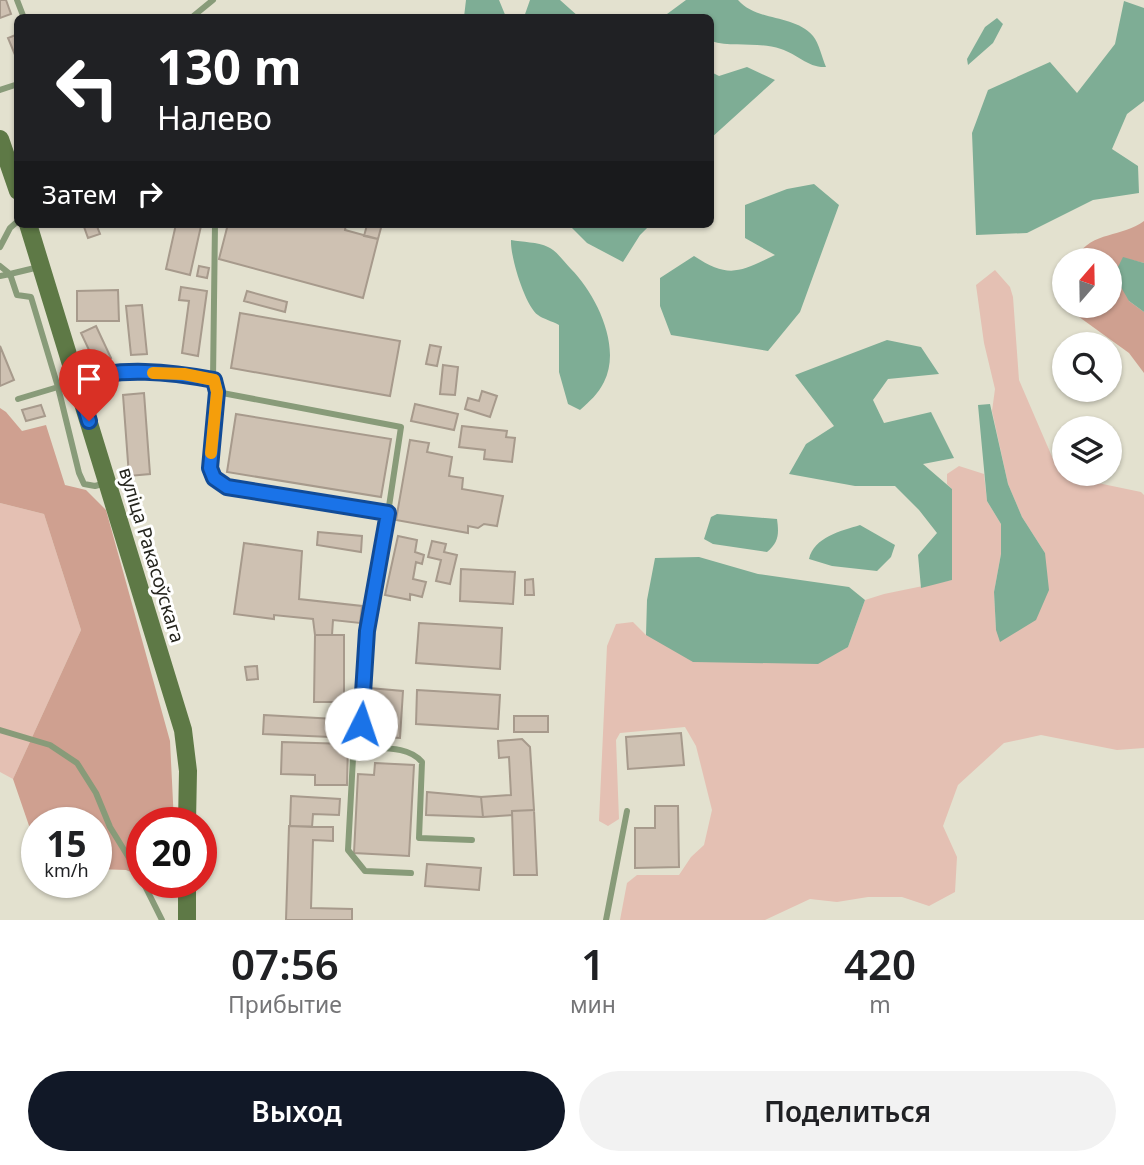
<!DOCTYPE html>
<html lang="ru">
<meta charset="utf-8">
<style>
body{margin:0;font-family:"Noto Sans",sans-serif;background:#f2f2f2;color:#202124;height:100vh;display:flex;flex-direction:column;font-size:26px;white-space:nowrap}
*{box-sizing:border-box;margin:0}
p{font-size:23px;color:#757577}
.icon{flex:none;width:38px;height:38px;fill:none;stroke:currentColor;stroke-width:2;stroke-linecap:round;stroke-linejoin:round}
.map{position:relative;height:920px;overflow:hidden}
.panel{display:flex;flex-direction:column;background:#fff;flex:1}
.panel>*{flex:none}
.hud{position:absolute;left:14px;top:14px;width:700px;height:214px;border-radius:10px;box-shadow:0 2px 5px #0004;background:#202124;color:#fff;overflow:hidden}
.needle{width:46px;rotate:20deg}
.tools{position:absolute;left:1052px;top:248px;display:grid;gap:14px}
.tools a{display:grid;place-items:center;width:70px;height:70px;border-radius:50%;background:#fff;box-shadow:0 2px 5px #0004;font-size:35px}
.speed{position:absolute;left:21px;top:807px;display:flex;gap:14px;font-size:35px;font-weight:700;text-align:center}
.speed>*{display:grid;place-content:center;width:91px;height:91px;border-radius:50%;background:#fff;box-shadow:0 2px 5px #0004;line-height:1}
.speed small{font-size:18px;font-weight:400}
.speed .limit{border:10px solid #d22;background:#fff;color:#111}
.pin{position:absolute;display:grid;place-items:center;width:60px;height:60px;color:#fff;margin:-72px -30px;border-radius:50% 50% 50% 0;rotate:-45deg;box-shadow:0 0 7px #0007}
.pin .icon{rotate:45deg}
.me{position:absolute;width:77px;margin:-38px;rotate:4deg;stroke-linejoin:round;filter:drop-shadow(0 0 5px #0008)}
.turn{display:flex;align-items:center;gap:24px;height:147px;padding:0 28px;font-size:32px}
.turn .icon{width:91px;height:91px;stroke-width:2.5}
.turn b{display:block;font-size:49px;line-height:60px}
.then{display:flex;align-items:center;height:66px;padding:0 28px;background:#0003;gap:14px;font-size:26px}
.eta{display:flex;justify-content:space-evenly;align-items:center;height:119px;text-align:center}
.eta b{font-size:42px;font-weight:600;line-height:49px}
.primary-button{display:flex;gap:14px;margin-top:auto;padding:14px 28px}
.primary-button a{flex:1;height:80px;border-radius:42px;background:#111827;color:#fff;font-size:28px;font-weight:600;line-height:80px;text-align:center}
.primary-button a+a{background:#f2f2f2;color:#202124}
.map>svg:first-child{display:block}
.green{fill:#e4c0b3}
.forest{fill:#cfa090}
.water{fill:#7ead95}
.building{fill:#cec1b2;stroke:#a79a8c;stroke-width:2}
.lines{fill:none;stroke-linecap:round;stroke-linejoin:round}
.lane{stroke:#889b79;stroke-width:6}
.secondary{stroke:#5e7946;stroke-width:18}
.route-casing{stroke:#114b97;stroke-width:18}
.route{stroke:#1a73e8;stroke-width:12}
.slow{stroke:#f59e0b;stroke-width:12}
.labels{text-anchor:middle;stroke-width:6;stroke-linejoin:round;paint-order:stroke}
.street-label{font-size:19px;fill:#25251e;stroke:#fff}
</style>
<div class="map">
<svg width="1144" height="920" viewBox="0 0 1144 920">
<rect width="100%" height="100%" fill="#e3e1cf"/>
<path class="green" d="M995 270 1010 287 1013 297 1019 380 1056 466 1069 477 1141 492 1144 495V748L1117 750 1041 735 1004 743 958 785 943 826 957 857 955 892 929 906 902 897H868L837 902 810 899 765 920H620L627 883 637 875H679L691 857 704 845 712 810 696 746 685 727 620 733 616 740 619 819 608 826 599 821 607 646 616 624 633 622 646 635 848 647 865 600 884 594 952 580V489L947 484V474L959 466 984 474 987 501 1001 524V554L994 592 996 630 1045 553 1022 517 1008 484 992 411 995 389 984 343 976 285Z
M0 503 44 514 81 630 13 779 0 772Z"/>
<path class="forest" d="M1144 221V263L1123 258 1129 301 1144 312V373L1129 353 1075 314 1068 306H1110V261H1075C1087 231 1122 238 1144 221Z
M0 408 6 412 22 431 46 425 65 485 86 490 106 510 170 741 174 822H142V877L126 870 96 869V822H37V849L13 779 81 630 44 514 0 503Z"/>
<path class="water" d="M466 0H499L506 17H464Z
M530 0H560L579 17H524Z
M686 0H738C757 22 794 14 813 36 819 43 822 58 826 67 808 68 797 54 781 49 757 41 733 48 711 41L710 18 669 17 667 14Z
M1124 1 1144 8V101L1127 114 1112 149 1138 166 1139 193 1093 200 1027 233 976 235 972 133 988 90 1050 62 1077 93 1115 44Z
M997 18 1003 24 993 43 968 65 967 59 985 27Z
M747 67 775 80 711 138V72L719 76Z
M814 184 839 205 800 312 768 351 671 335 660 306V278L694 256C729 279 740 272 775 255L745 238V205L787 189Z
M568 224H651L640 235 623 262 587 243Z
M511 240C522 242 538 242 548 247 556 250 565 263 571 269 596 294 622 347 604 382 598 394 590 401 580 410L568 404 559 372V325C552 321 543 319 538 315 525 306 510 256 511 240Z
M1123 257 1144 263V312L1129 301 1114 275Z
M887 340 921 347 939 374 888 379 873 400 884 423 931 412 954 458 923 464 952 489V580L921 588 918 555 937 533 919 510 895 486H855L789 474 806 444 834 426 795 375Z
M990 404 1008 484 1022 517 1045 553 1049 590 1036 620 1000 642 996 630 994 592 1001 554V524L987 501 978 405Z
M717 514 777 519C779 534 779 542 767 552L713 544 704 539 711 517Z
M860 525 895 545 891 557 877 571 832 566 809 559C814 537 841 531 860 525Z
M699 557 758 574 849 587 865 600 848 647 818 664 693 662 646 635 647 600 655 558Z"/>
<path class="building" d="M0 0H6L11 14 0 18Z
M18 34V62L8 38Z
M83 224H96L100 234 88 238Z
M176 224 201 226 190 275 166 269Z
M228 224H346L345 230 378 239 363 298 219 259Z
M372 224H382L378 239 364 236 367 225Z
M199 266 209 268 207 278 197 276Z
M181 287 207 291 198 356 182 353 189 301 179 300Z
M118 290 119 321H77V291Z
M247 291 287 302 285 312 244 301Z
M142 305 147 354 131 355 126 306Z
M240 313 400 341 390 396 231 368Z
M96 326 111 358 96 365 81 333Z
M430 345 441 347 437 366 426 364Z
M0 346 14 380 0 386Z
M443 365 458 367 455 395 440 394Z
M482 391 497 396 490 417 465 409 468 398 479 401Z
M144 393 150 474 129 476 123 395Z
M415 404 458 414 454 430 411 421Z
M41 405 45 416 26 421 22 410Z
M236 414 391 439 381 497 227 472Z
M462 426 507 431 506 437 515 438 512 462 484 459 485 450 459 447Z
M410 440 429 443 427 452 452 457 449 476 463 478 462 489 503 496 497 526 484 524 478 528 468 526V533L396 520Z
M318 532 362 536 361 552 317 545Z
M398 536 417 540 415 552 424 555 422 564 416 562 413 579 426 582 422 597 410 594V600L385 595Z
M432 541 446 544 444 552 457 555 450 584 436 581 441 560 428 557Z
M244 543 302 551 299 599 362 606 360 623 333 620 332 635H315L313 619 274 615V619L234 614Z
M461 569 515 572 513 604 460 601Z
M533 579 534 595H525V580Z
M419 623 502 628 500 669 416 663Z
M315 635H344V702H314Z
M257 666 258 679 247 680 245 667Z
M369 688 403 691 400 738 366 736Z
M417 690 500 695 498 729 416 724Z
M264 715 353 720V738L263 734Z
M514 716H548V732H514Z
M681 733 684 765 628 769 626 737Z
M522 739 530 747 534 810 512 811V815L483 817 481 797 511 795 509 757 499 758 498 741Z
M282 742 348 744 347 785H315V775L281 774Z
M375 763 414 765 409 856 354 853 358 774 374 775Z
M427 792 481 797 483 817 426 815Z
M291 796 340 799 339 815 313 814 312 827 290 826Z
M655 806H678L679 867 635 868V828H655Z
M534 810 537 875H514L512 811Z
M289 826 333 827V841L313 840 311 908 352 909V920H286Z
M427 864 481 868 479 890 425 886Z"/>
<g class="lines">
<path class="lane" d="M17 0 24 18
M191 18 213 0
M0 90 18 84
M0 247 10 228 18 221
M0 266 10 274 39 267
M0 276 10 274 17 295 31 297 58 387 18 399
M213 380 217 392 210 468 214 478 227 487 388 513 401 427 217 392
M106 483 95 486 84 484 79 473 58 387C110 371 160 370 213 380L215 224
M388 513 367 631 359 747 353 758 348 850 365 871 411 873
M0 730 50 745 77 763 96 793 110 827 142 879
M359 747C380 749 408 745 422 762L419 838 472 840
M143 882 162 920
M606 920 627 811"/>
<path class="secondary" d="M0 139 18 191
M28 224 183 730 188 771 187 822
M187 920V882"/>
</g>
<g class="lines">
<defs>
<path id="route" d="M89 421 77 381C119 366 171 372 214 380L217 392 210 468 214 478 227 487 388 513 367 631 361 724"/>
</defs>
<use href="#route" class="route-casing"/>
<use href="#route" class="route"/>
<path class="slow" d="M153 373 184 374 214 380 217 392 211 453"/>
</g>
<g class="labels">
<g class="street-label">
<text transform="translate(152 555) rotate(73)" y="7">вуліца Ракасоўскага</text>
</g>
</g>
</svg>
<div class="tools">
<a><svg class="needle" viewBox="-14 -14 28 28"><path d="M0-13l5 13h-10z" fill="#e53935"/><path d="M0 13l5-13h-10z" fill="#757577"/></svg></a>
<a><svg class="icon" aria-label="search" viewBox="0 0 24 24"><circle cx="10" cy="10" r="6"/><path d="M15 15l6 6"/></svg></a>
<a><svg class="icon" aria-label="layers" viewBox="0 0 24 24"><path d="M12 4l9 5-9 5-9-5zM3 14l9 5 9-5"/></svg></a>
</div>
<div class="speed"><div>15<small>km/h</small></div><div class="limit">20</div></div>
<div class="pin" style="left:89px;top:421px;background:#d93025"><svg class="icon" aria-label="arrive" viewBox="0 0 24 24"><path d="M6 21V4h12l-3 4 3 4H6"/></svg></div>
<svg class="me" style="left:361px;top:724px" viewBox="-20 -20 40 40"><circle r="19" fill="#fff"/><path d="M0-13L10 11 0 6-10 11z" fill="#1a73e8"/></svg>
<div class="hud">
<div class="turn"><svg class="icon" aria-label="left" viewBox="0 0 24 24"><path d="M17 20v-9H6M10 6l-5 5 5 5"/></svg><div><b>130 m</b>Налево</div></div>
<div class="then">Затем<svg class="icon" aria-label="right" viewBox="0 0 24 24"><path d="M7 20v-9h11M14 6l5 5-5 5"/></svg></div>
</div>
</div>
<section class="panel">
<div class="eta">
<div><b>07:56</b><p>Прибытие</p></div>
<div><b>1</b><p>мин</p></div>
<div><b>420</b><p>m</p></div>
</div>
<div class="primary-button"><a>Выход</a><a>Поделиться</a></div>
</section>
